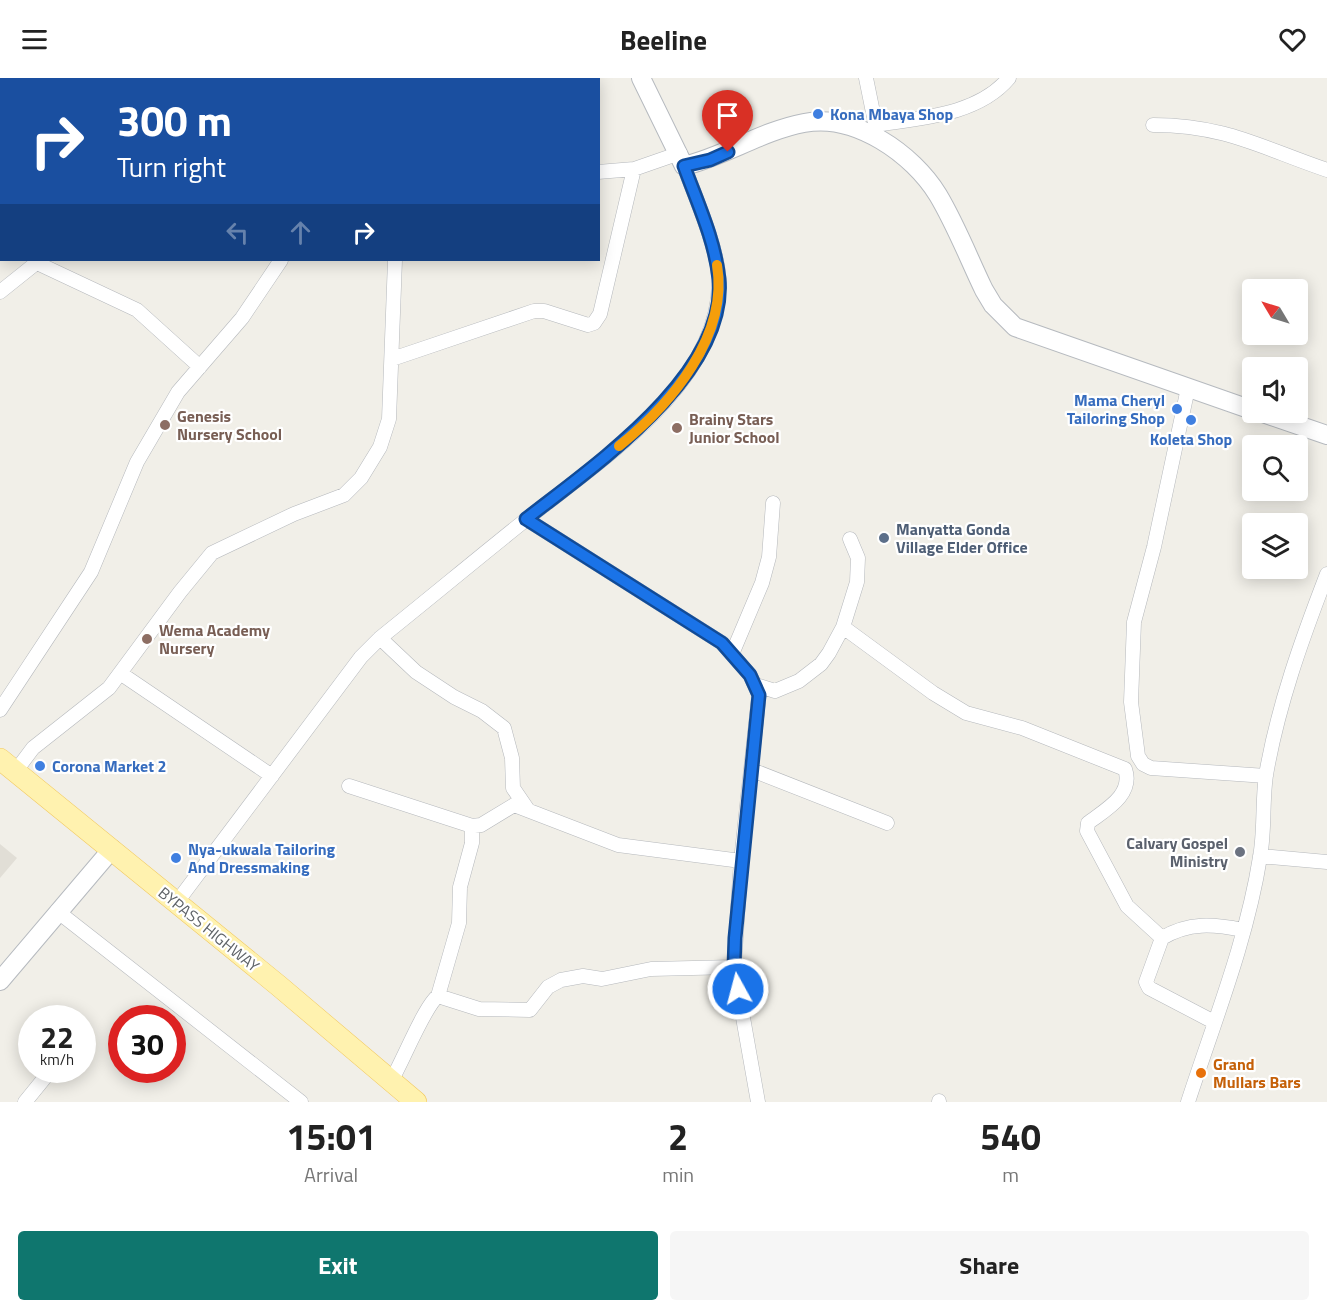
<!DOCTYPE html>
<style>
body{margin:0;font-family:"Titillium Web",sans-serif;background:#f6f6f6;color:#222;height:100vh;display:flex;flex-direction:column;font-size:22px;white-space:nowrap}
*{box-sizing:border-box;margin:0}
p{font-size:20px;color:#767676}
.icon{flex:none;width:33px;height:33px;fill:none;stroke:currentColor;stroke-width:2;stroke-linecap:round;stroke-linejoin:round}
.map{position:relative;height:1024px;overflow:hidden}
.panel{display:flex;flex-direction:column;background:#fff;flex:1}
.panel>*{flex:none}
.hud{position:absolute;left:0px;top:0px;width:600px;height:183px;box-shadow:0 3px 15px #0003;background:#1a4fa0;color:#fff;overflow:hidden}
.needle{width:39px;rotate:308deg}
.tools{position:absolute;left:1242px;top:201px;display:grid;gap:12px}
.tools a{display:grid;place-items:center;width:66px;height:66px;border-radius:6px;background:#fff;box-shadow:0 3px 15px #0003;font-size:30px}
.speed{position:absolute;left:18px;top:927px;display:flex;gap:12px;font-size:30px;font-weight:700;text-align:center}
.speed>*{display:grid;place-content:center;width:78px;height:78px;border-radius:50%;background:#fff;box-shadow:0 3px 15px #0003;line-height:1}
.speed small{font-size:15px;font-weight:400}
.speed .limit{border:9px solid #d22;background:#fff;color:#111}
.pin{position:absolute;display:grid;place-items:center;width:51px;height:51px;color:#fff;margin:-62px -26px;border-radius:50% 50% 50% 0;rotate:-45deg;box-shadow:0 0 6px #0007}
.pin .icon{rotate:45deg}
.me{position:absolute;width:66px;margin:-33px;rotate:353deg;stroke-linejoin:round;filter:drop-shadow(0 0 4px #0008)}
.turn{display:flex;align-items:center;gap:21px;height:126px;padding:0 18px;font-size:27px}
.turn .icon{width:78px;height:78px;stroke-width:2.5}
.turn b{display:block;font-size:42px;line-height:51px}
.lanes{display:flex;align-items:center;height:57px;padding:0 18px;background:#0003;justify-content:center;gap:30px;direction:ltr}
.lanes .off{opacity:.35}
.eta{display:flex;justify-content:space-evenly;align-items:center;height:102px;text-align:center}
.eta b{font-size:36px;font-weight:700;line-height:42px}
.button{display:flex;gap:12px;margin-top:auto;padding:12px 18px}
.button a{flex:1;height:69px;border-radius:6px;background:#0f766e;color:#fff;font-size:24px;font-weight:700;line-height:69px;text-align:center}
.button a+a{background:#f6f6f6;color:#222}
header{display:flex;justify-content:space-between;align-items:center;height:78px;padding:0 18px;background:#fff;font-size:27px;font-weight:700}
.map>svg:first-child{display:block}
.education{fill:#e1ded6}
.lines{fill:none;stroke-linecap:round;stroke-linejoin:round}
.street-casing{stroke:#b5b8bc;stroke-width:15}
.secondary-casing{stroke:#b6babf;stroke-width:20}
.primary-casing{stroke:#f2c960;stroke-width:22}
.street{stroke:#fff;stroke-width:14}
.secondary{stroke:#fff;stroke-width:18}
.primary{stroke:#fff2af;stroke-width:21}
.route-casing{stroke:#114b97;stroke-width:15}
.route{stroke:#1a73e8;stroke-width:10}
.slow{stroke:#f59e0b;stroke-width:10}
.shop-dot{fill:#3f7fe0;stroke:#fff;stroke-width:2}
.education-dot{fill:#8d6e63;stroke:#fff;stroke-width:2}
.service-dot{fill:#5c6f8a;stroke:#fff;stroke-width:2}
.worship-dot{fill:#6b7280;stroke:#fff;stroke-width:2}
.food-dot{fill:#e8710a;stroke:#fff;stroke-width:2}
.labels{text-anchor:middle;stroke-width:4.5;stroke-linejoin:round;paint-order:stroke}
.shop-label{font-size:16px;font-weight:bold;fill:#366cbe;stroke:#fff;text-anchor:start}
.education-label{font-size:16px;font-weight:bold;fill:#785e54;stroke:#fff;text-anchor:start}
.service-label{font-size:16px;font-weight:bold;fill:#4e5e75;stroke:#fff;text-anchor:start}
.worship-label{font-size:16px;font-weight:bold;fill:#5b616d;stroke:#fff;text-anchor:end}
.street-label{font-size:16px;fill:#5f6368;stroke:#fff}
.food-label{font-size:16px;font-weight:bold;fill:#c56008;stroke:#fff;text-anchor:start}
</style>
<header><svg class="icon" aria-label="menu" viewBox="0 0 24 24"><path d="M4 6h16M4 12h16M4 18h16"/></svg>Beeline<svg class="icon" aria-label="heart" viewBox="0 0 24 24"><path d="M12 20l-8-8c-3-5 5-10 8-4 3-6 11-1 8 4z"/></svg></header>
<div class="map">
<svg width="1327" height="1024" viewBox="0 0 1327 1024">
<rect width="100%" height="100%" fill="#f1efe8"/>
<path class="education" d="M0 766 17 780 0 800Z"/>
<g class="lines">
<defs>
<path id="street" d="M76 0 77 2
M866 0 877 54
M357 2V0
M406 2V0
M876 47C921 40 978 37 1009 0
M1153 47C1225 47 1262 70 1327 92
M598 94 634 91
M37 185 137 232 200 289
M0 214 40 182
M392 281 534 233H544L588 247 594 245 600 236 634 91 680 75
M1188 310 1154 469 1134 544 1131 624 1138 678 1143 686 1151 690 1266 698
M526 441 722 565 750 597 759 617 741 783 734 889 758 1024
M843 549 933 615 966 635 1022 650 1125 691C1134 717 1105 732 1088 745L1087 753 1127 828 1162 860 1146 904 1149 910 1214 944
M380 560 416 594 454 619 482 633 504 650 512 680 513 710 528 732
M732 576 762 505 769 479 773 425
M120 595 272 698
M756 607 775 613 799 603 821 586 829 575 843 549 857 504 858 480 850 461
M0 632 91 494 137 384 178 314 242 240 281 182
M752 692 887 745
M15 694 33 670 109 610 180 514 212 475 294 436 344 417 361 400 380 369 389 341 395 182
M349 708 472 748 481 747 514 727 618 767 741 783
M1260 778 1327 784
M177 824 361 579 380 560C430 520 479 479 528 440 600 382 718 308 719 205 719 172 695 119 684 88
M57 833 301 1024
M1162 860C1189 844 1213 846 1243 852
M438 918 459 845 460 809 472 765V748
M391 1003C402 985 425 927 438 918L479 931 530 932 548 909 561 902 583 898 602 901 651 891 734 889
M25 1024 51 992
M939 1024V1023
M1188 1024C1214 944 1247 862 1260 779 1265 752 1262 724 1266 697 1278 627 1302 561 1327 496"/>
<path id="secondary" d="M641 0 684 88C725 78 762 53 804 45 855 35 913 76 938 117 956 147 969 181 984 212L993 227 1015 249 1252 332
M1260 334 1327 357
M0 903 112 771"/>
<path id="primary" d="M0 681 279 908 416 1024"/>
</defs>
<use href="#street" class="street-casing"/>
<use href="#secondary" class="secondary-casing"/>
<use href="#primary" class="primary-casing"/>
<use href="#street" class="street"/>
<use href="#secondary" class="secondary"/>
<use href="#primary" class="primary"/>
</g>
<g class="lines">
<defs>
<path id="route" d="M728 74 710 82 684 88C697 124 715 162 719 201 728 297 592 389 526 441L722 565 750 597 759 617 735 860 734 889 738 911"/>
</defs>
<use href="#route" class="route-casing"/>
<use href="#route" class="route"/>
<path class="slow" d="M619 368C671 326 729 258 717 187"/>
</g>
<g class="shop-dot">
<circle cx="818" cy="36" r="6"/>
<circle cx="1177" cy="331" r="6"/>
<circle cx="1191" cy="342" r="6"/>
<circle cx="40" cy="688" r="6"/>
<circle cx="176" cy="780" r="6"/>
</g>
<g class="education-dot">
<circle cx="165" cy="347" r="6"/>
<circle cx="677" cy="350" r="6"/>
<circle cx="147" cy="561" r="6"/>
</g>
<circle class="service-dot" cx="884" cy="460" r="6"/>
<circle class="worship-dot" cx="1240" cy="774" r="6"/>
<circle class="food-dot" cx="1201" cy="995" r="6"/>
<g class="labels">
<g class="shop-label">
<text x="830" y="42">Kona Mbaya Shop</text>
<text x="1165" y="328" text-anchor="end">Mama Cheryl<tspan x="1165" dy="18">Tailoring Shop</tspan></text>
<text x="1191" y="367" text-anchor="middle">Koleta Shop</text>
<text x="52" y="694">Corona Market 2</text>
<text x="188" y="777">Nya-ukwala Tailoring<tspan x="188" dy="18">And Dressmaking</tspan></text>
</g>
<g class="education-label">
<text x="177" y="344">Genesis<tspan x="177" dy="18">Nursery School</tspan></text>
<text x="689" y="347">Brainy Stars<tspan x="689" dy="18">Junior School</tspan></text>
<text x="159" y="558">Wema Academy<tspan x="159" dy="18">Nursery</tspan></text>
</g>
<g class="service-label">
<text x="896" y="457">Manyatta Gonda<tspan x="896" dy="18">Village Elder Office</tspan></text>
</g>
<g class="worship-label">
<text x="1228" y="771">Calvary Gospel<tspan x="1228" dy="18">Ministry</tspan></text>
</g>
<g class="street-label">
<text transform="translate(209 851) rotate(39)" y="6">BYPASS HIGHWAY</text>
</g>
<g class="food-label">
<text x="1213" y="992">Grand<tspan x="1213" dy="18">Mullars Bars</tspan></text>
</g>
</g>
</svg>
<div class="tools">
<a><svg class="needle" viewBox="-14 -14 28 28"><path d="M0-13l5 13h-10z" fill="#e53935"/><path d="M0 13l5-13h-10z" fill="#767676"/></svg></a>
<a><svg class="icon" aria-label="sound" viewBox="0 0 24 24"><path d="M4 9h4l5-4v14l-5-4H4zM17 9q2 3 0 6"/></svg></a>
<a><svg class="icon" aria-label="search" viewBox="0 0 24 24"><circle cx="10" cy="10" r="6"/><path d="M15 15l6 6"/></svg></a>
<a><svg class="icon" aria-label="layers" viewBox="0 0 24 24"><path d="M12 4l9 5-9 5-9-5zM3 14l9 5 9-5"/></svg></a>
</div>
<div class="speed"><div>22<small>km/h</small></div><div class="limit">30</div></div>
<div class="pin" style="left:728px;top:74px;background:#d93025"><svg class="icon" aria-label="arrive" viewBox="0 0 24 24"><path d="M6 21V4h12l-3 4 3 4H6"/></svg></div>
<svg class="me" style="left:738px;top:911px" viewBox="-20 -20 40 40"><circle r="17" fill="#1a73e8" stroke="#fff" stroke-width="3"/><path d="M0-11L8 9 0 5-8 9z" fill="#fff"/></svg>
<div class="hud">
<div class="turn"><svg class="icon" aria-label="right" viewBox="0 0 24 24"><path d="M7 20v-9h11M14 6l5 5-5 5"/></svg><div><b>300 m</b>Turn right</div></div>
<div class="lanes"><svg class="icon off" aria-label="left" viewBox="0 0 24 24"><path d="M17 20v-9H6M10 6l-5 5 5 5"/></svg><svg class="icon off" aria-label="ahead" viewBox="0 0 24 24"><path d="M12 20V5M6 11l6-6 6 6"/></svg><svg class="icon" aria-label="right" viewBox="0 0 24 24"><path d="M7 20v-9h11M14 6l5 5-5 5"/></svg></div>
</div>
</div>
<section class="panel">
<div class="eta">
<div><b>15:01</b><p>Arrival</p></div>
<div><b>2</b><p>min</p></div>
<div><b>540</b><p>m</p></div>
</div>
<div class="button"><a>Exit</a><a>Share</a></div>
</section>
